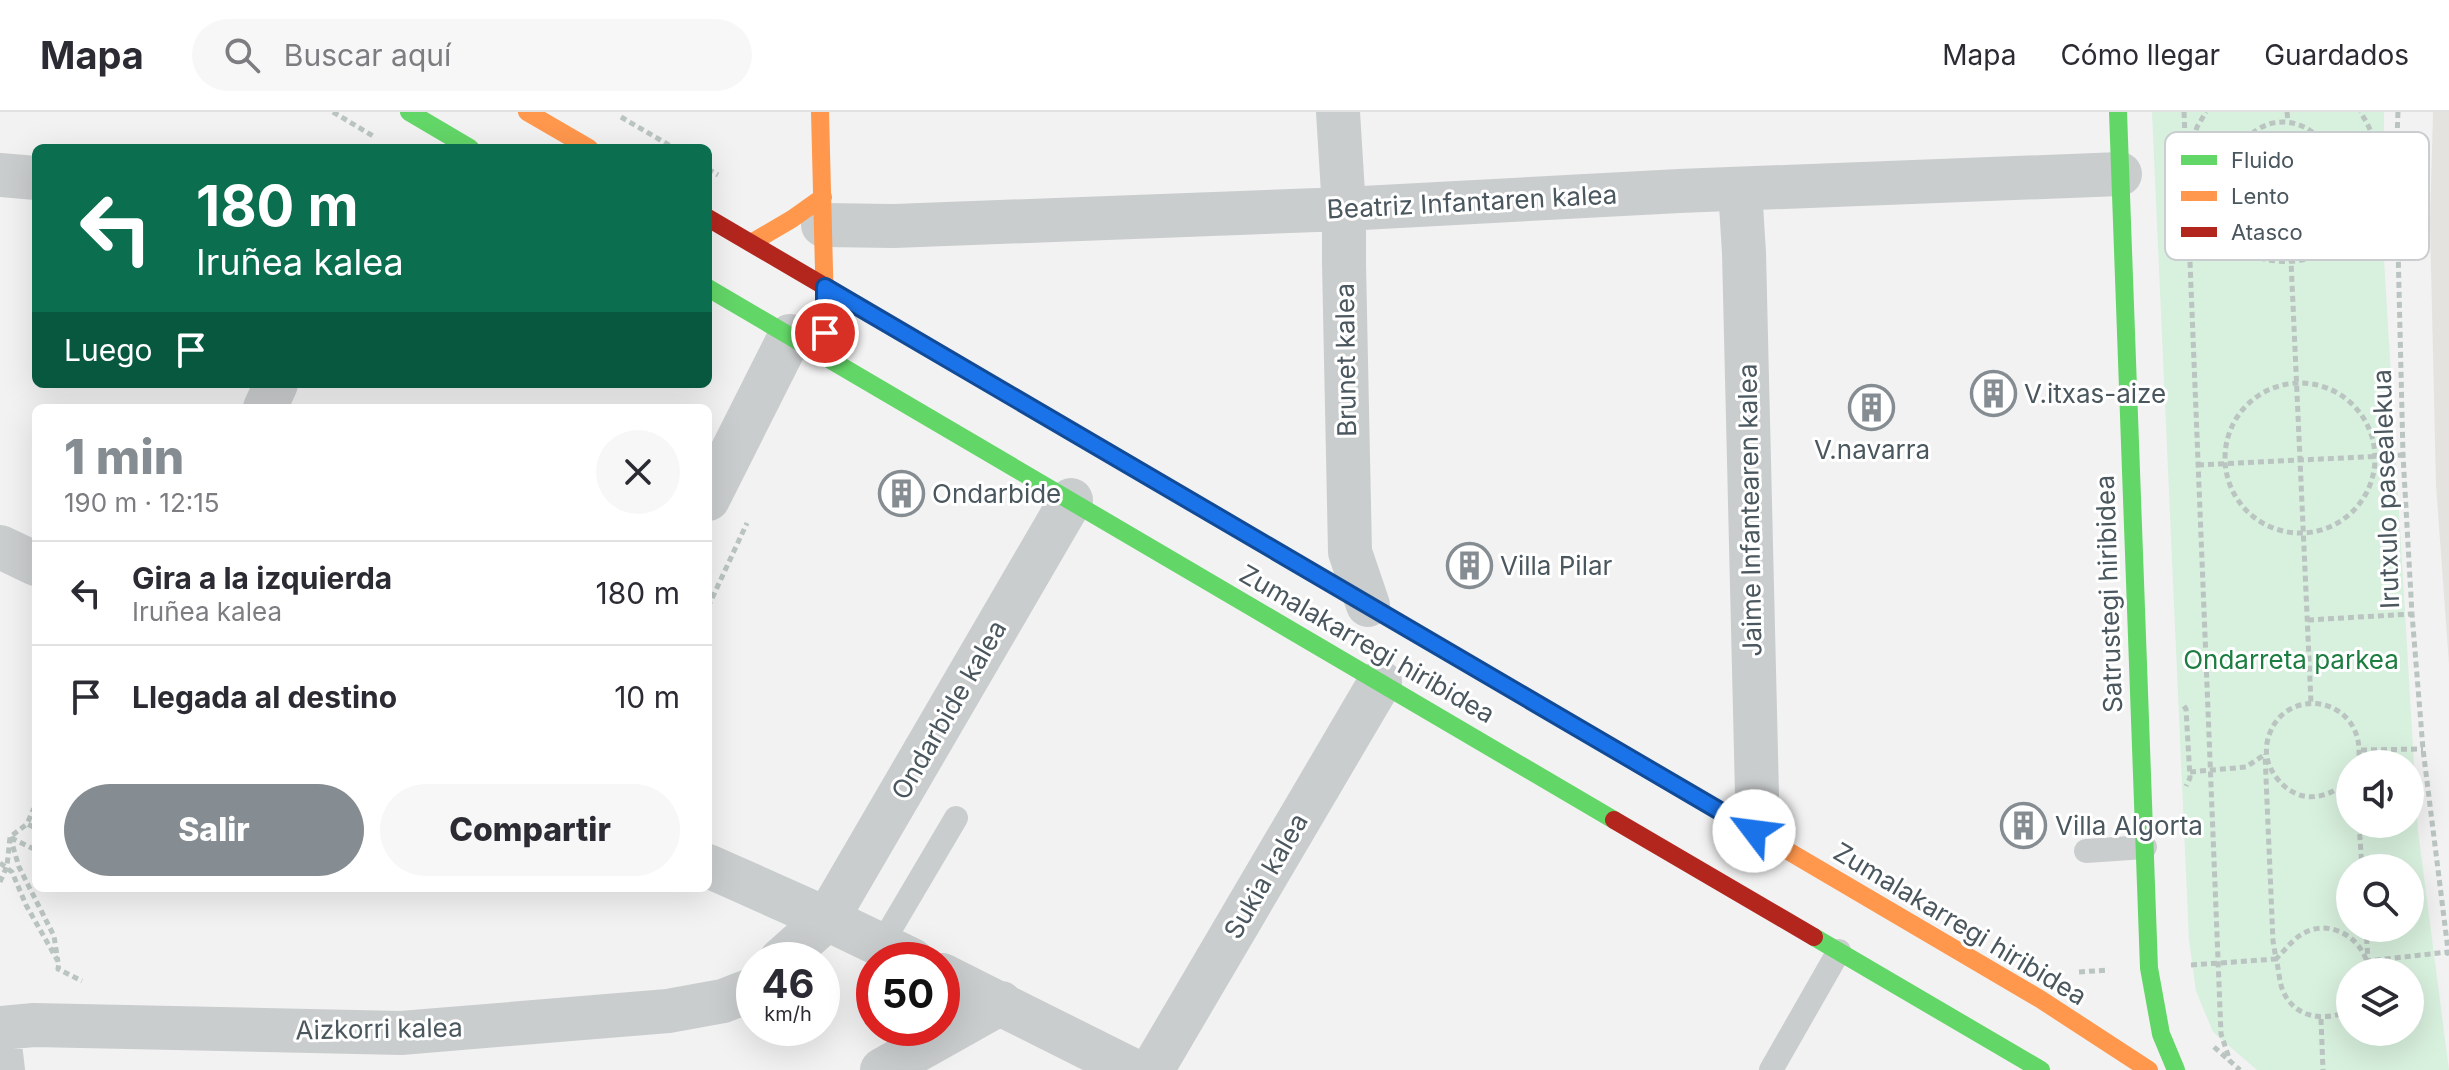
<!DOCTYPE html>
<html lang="es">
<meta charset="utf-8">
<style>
body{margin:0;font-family:Inter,sans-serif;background:#f7f7f7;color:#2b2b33;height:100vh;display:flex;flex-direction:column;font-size:30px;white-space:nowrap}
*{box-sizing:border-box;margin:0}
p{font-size:26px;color:#7c7c81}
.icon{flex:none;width:44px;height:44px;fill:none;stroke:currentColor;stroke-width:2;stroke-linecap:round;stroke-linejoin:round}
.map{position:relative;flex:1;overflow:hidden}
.sheet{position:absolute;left:32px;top:292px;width:680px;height:488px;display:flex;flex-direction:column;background:#fff;border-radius:12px;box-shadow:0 8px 32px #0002}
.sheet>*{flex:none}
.top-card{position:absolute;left:32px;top:32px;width:680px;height:244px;border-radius:12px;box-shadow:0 8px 32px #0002;background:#0b6e4f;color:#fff;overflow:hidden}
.tools{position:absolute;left:2336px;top:638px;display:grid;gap:16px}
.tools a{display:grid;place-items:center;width:88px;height:88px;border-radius:50%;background:#fff;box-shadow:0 8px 32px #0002;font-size:40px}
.speed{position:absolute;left:736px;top:830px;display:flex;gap:16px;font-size:40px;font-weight:700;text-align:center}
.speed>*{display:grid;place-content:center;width:104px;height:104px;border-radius:50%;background:#fff;box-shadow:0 8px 32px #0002;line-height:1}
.speed small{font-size:20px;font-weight:400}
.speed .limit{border:12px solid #d22;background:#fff;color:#111}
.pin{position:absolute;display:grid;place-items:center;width:68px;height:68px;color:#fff;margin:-34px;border:4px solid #fff;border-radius:50%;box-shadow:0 2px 8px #0007}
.me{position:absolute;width:88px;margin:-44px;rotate:300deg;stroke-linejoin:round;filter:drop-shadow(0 0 6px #0008)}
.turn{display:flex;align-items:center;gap:28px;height:168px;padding:0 32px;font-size:36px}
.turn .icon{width:104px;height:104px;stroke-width:2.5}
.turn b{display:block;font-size:56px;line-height:68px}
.then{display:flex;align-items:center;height:76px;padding:0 32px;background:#0003;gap:16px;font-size:30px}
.round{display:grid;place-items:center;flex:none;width:84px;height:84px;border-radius:42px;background:#f7f7f7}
.summary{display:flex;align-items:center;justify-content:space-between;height:136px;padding:0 32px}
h1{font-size:48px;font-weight:800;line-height:60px;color:#858d92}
.action{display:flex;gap:16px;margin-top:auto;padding:16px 32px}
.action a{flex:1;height:92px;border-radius:48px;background:#858d92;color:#fff;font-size:32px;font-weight:800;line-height:92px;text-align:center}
.action a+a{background:#f7f7f7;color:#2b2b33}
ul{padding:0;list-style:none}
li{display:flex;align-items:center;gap:24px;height:104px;padding:0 32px;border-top:2px solid #e1e1e2}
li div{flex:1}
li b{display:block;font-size:30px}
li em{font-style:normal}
header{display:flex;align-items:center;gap:48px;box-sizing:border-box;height:112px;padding:0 40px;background:#fff;border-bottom:2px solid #e1e1e2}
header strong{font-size:38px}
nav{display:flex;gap:44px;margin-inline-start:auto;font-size:28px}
.search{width:560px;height:72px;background:#f7f7f7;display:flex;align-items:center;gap:20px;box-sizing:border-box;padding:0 28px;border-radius:44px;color:#7c7c81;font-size:30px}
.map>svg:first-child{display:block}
.green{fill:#d8f0de;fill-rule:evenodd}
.sand{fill:#e5e3df}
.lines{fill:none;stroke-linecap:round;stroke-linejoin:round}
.path{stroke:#bac4c0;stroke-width:5;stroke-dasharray:6 4;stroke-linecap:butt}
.lane{stroke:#cacdce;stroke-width:24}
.street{stroke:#cacdce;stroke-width:44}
.fast{stroke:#63d668;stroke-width:18}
.slow{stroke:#ff974d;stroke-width:18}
.jam{stroke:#b3261e;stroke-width:18}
.route-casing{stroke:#114b97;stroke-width:20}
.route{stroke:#1a73e8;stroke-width:14}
.labels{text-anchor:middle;stroke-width:6;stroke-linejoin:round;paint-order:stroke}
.street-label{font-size:26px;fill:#4a575e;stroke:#fff}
.poi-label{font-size:26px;fill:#4a575e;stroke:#fff;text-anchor:start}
.park-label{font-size:26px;fill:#1c7d41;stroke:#fff}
.key{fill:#fff;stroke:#c9cdcf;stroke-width:2}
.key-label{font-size:22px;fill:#4a575e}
</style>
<header>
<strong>Mapa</strong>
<div class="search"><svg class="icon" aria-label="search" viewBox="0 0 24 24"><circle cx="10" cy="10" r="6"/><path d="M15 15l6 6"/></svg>Buscar aquí</div>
<nav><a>Mapa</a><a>Cómo llegar</a><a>Guardados</a></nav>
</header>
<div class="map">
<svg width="2449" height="958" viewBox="0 0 2449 958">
<rect width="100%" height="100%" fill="#f2f2f2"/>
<path class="green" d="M2152 0H2384V147L2418 719 2449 958H2257L2213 920 2196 879 2189 828ZM2350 652H2410V712H2350ZM2350 756H2410V816H2350ZM2350 860H2410V920H2350Z"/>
<path class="sand" d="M2433 0H2449V552L2436 373 2430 111Z"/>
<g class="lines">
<path class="path" d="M333 0 373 24
M2184 0 2221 922 2230 949
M2287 0 2288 10
M2398 0 2396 52 2403 343 2412 502 2423 637 2449 846
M621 5 674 36
M2236 57a47 47 0 1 1 94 0a47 47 0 1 1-94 0Z
M2188 47 2197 15 2206 0
M2331 56 2396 52
M708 57 718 63
M2186 60 2236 59
M2189 69C2196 95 2208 118 2231 134 2244 144 2261 147 2277 149 2329 154 2370 113 2377 63 2380 41 2373 18 2360 0
M2289 104 2311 591
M2225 346a75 75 0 1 1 150 0a75 75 0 1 1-150 0Z
M2198 353 2403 343
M708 495 747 411
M2308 508 2412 502
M2184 594 2186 597 2190 666 2186 674
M2361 638 2423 637
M2190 660 2246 655 2264 643
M2350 667C2327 689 2297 693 2276 665 2268 654 2265 644 2267 631 2279 569 2370 583 2358 652
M36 700 33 698 27 712 36 716
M2359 712 2362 756
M10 725 19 755 54 824 58 850
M11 726 36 738
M0 751 12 760 26 793 59 851 58 857 82 869
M0 770 7 754 10 725 27 712
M2366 816 2368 849 2448 840
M2191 853 2276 847 2273 829 2265 642
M2079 860 2109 858
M2350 898C2326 910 2295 907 2283 879 2279 870 2279 857 2276 847 2284 839 2291 830 2299 824 2329 803 2366 827 2369 860
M2321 907 2323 958
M2214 935 2240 958"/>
<path class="lane" d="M2086 739 2145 735
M881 833 956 706
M1771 958 1839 839"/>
<path class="street" d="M1338 0 1344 97V152L1350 440 1368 493
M0 63 36 66
M1740 77 1744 141 1757 683 1754 719
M823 113 894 114 1344 97 1679 79 2120 62
M265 296 276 272
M708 387 790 224
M0 435 36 452
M708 754 827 807 912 848
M781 848 827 807 1071 388
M942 863 1132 958
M0 916 34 913 401 921 668 899 723 889 754 877
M0 933 3 958
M882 958 1001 891
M1152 958 1380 570"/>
<path class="fast" d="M409 0 470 36
M2118 0 2149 856 2161 922 2176 958
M708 176 1614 708
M974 262 1759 722
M1814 825 2041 958"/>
<path class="slow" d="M527 0 589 36
M820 0 825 198
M751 131 792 107 823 85
M1759 722 2040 887 2149 958"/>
<path class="jam" d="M708 106 974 262
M1614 708 1814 825"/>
</g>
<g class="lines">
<defs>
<path id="route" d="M825 221V175L1754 719"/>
</defs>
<use href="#route" class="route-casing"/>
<use href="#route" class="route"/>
</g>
<defs>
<symbol id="building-ring" viewBox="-11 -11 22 22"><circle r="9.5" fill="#fff" stroke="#858d92" stroke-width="1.5"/><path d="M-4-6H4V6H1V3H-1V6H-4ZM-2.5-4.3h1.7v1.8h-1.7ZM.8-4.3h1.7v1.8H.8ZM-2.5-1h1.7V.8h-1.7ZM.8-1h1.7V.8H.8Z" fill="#858d92"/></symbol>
</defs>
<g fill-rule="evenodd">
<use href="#building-ring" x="1968" y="256" width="51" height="51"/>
<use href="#building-ring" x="1846" y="270" width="51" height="51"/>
<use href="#building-ring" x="876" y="356" width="51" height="51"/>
<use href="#building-ring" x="1444" y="428" width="51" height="51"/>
<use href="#building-ring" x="1998" y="688" width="51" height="51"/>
</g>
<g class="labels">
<g class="street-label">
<text transform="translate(1472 90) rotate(-3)" y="9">Beatriz Infantaren kalea</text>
<text transform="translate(1346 248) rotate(-91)" y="9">Brunet kalea</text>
<text transform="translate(2386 377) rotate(-92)" y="9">Irutxulo pasealekua</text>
<text transform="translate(1750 398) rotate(-91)" y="9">Jaime Infantearen kalea</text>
<text transform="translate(2109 482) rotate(-92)" y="9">Satrustegi hiribidea</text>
<text transform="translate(1367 532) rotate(30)" y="9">Zumalakarregi hiribidea</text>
<text transform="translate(949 598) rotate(-60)" y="9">Ondarbide kalea</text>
<text transform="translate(1266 764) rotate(-60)" y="9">Sukia kalea</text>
<text transform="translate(1960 812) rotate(31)" y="9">Zumalakarregi hiribidea</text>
<text transform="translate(379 917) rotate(-1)" y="9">Aizkorri kalea</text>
</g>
<g class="poi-label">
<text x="2024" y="291">V.itxas-aize</text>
<text x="1872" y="347" text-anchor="middle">V.navarra</text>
<text x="932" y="391">Ondarbide</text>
<text x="1500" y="463">Villa Pilar</text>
<text x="2055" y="723">Villa Algorta</text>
</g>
<g class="park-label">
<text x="2291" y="557">Ondarreta parkea</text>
</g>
</g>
<rect x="2165" y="20" width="264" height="128" rx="12" class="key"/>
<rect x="2181" y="43" width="36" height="10" fill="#63d668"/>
<rect x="2181" y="79" width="36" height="10" fill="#ff974d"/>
<rect x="2181" y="115" width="36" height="10" fill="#b3261e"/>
<g class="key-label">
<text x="2231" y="56">Fluido</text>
<text x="2231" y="92">Lento</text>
<text x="2231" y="128">Atasco</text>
</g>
</svg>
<div class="tools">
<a><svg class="icon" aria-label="sound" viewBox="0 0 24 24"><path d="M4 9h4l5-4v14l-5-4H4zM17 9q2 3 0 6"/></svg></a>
<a><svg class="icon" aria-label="search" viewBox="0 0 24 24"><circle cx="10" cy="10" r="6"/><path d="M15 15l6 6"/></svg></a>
<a><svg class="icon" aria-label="layers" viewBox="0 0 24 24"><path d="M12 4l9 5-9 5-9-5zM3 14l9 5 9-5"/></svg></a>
</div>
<div class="speed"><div>46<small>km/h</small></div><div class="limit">50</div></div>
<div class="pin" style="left:825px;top:221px;background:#d93025"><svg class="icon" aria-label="arrive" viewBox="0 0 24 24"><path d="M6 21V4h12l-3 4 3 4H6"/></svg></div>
<svg class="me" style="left:1754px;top:719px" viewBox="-20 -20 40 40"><circle r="19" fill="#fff"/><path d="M0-13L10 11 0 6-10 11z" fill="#1a73e8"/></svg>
<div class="top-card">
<div class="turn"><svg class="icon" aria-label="left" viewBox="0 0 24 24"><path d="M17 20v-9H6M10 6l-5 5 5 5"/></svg><div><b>180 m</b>Iruñea kalea</div></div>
<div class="then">Luego<svg class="icon" aria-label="arrive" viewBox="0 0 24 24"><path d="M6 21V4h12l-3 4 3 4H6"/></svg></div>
</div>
<section class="sheet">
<div class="summary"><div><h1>1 min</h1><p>190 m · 12:15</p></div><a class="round"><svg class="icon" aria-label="close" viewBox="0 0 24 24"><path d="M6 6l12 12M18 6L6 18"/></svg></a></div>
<ul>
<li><svg class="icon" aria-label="left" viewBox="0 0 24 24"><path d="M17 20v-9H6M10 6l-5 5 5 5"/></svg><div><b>Gira a la izquierda</b><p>Iruñea kalea</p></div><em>180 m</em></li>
<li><svg class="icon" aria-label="arrive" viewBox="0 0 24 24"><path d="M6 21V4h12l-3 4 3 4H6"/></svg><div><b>Llegada al destino</b></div><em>10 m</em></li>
</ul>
<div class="action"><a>Salir</a><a>Compartir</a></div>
</section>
</div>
